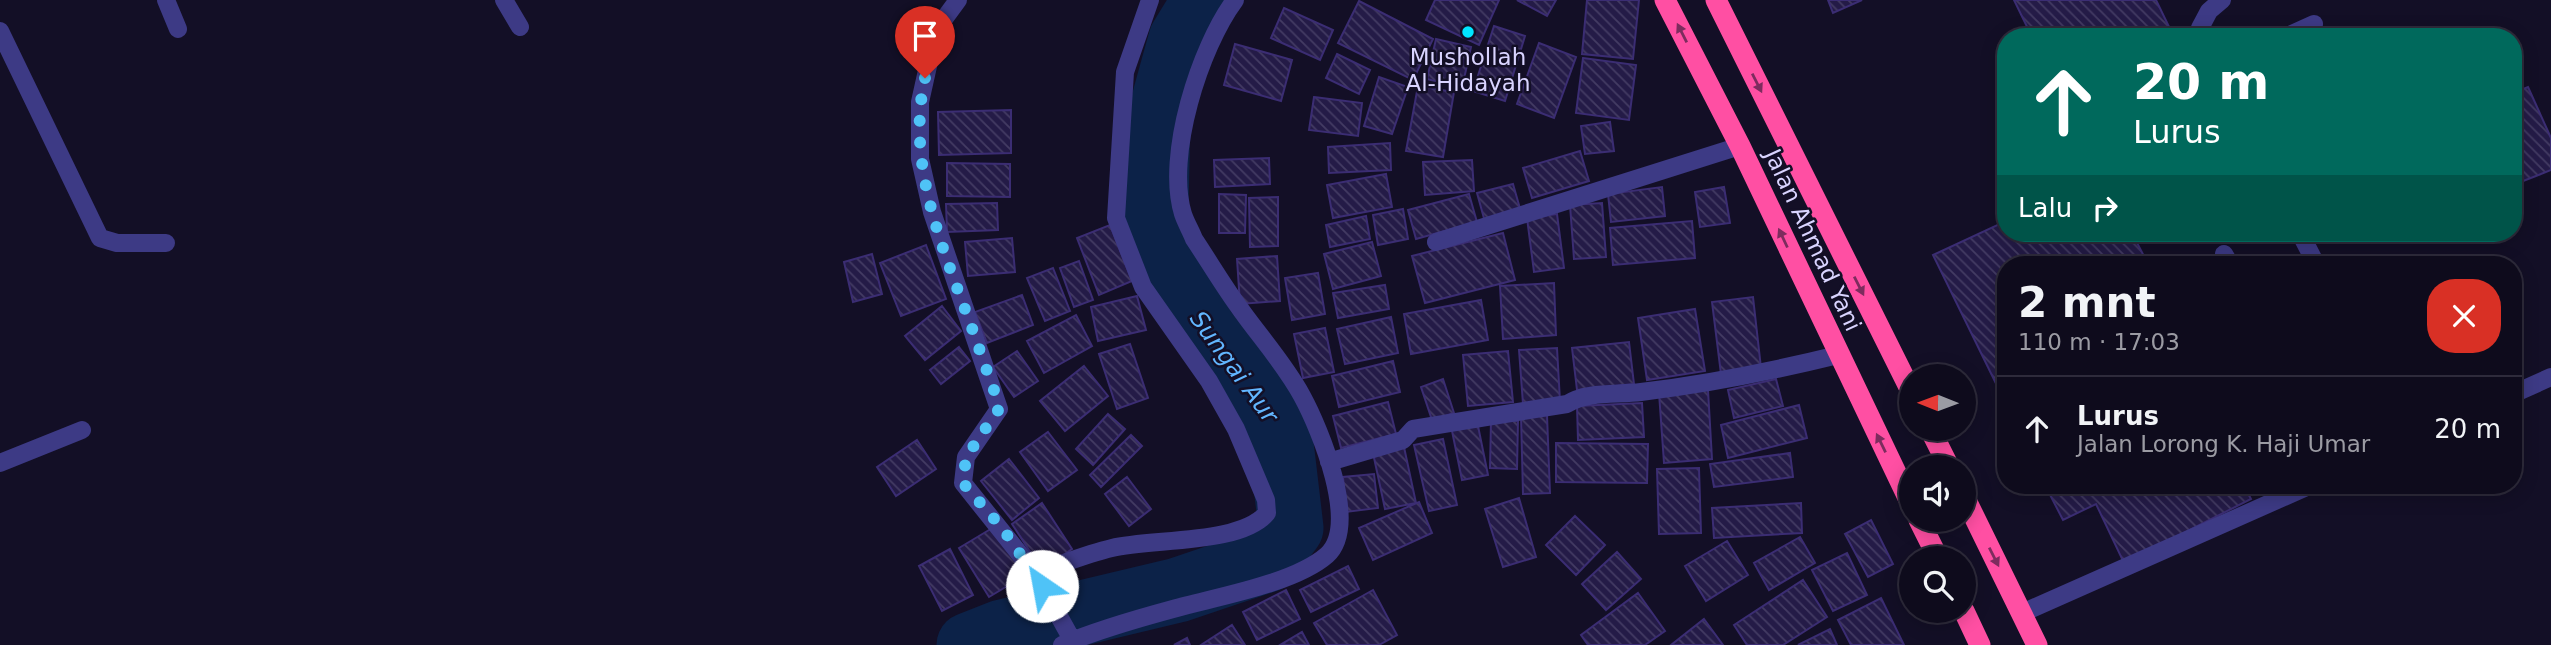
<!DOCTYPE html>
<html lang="id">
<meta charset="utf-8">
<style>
body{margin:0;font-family:"DejaVu Sans",sans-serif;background:#1c1929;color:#f1f3f6;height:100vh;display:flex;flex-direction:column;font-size:26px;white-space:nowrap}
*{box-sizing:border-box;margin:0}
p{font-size:23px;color:#9b9ba3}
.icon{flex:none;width:38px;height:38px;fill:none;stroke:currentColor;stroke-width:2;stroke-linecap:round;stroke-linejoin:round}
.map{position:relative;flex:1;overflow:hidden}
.details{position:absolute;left:1997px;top:256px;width:525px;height:238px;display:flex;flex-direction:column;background:#0e0b1c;border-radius:28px;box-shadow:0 4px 18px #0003,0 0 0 2px #2e2b3b}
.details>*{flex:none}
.hud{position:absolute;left:1997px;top:28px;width:525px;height:214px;border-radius:28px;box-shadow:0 4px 18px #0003,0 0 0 2px #2e2b3b;background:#00695c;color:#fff;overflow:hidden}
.needle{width:46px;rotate:271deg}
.controls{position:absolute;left:1899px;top:364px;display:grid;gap:14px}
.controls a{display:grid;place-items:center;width:77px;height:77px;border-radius:50%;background:#0e0b1c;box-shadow:0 4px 18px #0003,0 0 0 2px #2e2b3b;font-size:35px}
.pin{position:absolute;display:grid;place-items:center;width:60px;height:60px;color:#fff;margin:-72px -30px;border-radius:50% 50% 50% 0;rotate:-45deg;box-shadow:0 0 7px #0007}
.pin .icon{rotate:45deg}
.me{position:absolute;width:77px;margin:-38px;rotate:327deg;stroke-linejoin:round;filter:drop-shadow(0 0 5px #0008)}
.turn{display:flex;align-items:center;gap:24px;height:147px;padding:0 21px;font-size:32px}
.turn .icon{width:91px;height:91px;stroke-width:2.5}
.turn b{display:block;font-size:49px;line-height:60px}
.then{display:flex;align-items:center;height:66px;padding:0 21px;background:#0003;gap:14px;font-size:26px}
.round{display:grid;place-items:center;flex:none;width:74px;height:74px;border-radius:28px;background:#1c1929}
.head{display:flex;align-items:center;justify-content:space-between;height:119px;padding:0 21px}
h1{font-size:42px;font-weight:600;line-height:52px}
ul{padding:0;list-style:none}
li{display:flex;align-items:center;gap:21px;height:105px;padding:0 21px;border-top:2px solid #2e2b3b}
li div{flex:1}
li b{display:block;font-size:26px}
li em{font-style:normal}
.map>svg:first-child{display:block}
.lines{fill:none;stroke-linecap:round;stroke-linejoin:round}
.river{stroke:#0c2248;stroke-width:65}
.building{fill:url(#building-back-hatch);stroke:#3b2d73;stroke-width:2}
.lane{stroke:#3d3a85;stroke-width:18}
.street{stroke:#3d3a85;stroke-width:18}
.highway{stroke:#ff4fa3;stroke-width:21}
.oneway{fill:#7d2c5e}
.route{stroke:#4fc3f7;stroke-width:12;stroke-dasharray:0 21.6}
.poi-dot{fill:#00e5ff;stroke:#130f26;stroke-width:2.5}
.labels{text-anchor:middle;stroke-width:5;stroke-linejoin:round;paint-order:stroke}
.poi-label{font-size:23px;fill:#d9d4ff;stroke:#130f26}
.street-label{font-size:23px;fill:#d9d4ff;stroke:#130f26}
.water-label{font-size:24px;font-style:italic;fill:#62b6ff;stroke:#130f26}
</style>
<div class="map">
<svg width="2551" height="645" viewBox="0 0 2551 645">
<defs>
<pattern id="building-back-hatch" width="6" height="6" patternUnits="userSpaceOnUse" patternTransform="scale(1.75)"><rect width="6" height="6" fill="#241b47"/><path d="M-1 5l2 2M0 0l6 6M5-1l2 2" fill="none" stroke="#433b63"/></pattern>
</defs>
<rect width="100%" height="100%" fill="#130f26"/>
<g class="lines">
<path class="river" d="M969 645 1002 632 1178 590 1267 560 1291 528 1279 426 1205 331 1155 250 1158 122 1181 39 1205 0"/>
</g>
<path class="building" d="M1435 0H1499L1479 45 1426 20Z
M1517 0H1556L1547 16Z
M1587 0H1639L1633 59 1582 54Z
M1828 0H1862L1833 13Z
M2014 0H2156L2174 37H2032Z
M1359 1 1433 39 1413 80 1338 43Z
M1284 8 1333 30 1320 60 1271 38Z
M1494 26 1525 36 1505 101 1473 91Z
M1436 39 1471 47 1462 88 1427 79Z
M1539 43 1576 57 1554 118 1517 104Z
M1235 44 1292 60 1281 101 1224 85Z
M1337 54 1370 70 1359 94 1326 78Z
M1583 58 1636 65 1629 120 1576 113Z
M1379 77 1408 87 1392 134 1364 126Z
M1418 86 1454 92 1443 157 1406 151Z
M2528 87 2551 138V170L2513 185V93Z
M1314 97 1362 103 1358 136 1309 130Z
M1011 110V153L939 155 938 112Z
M1610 122 1614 151 1585 154 1581 126Z
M1390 143 1391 170 1329 173 1328 147Z
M1580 151 1589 181 1532 198 1523 168Z
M1269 158 1270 184 1215 187 1214 160Z
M1472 160 1474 191 1425 195 1423 162Z
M947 163 1010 164V197L947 196Z
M1386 174 1392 207 1333 218 1327 185Z
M1513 184 1521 212 1485 222 1477 193Z
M1662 187 1665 216 1611 222 1608 194Z
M1724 187 1730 223 1700 227 1695 192Z
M1219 194 1246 195 1245 233H1219Z
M1469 194 1477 222 1416 239 1408 210Z
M1278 197V246L1250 247 1249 198Z
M997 203 998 230 947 232 946 204Z
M1602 203 1606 257 1574 259 1570 205Z
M1403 209 1408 239 1378 245 1373 215Z
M1557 214 1564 268 1534 272 1527 218Z
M1366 216 1370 239 1330 247 1326 225Z
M1692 221 1695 258 1613 265 1610 228Z
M2006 221V233H2132L2148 264H2006V404L1933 255Z
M1110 225 1132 281 1099 295 1077 238Z
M1503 233 1515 280 1425 303 1412 256Z
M1012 238 1015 272 968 276 965 242Z
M1372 242 1381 276 1333 289 1324 254Z
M926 245 946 299 901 316 880 263Z
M872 254 882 294 853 302 844 262Z
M1277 256 1280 301 1240 304 1237 259Z
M1079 261 1093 300 1074 307 1060 268Z
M1053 268 1070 311 1045 321 1027 278Z
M1318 273 1325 314 1292 320 1285 278Z
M1554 283 1556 335 1503 339 1500 286Z
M1385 285 1389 309 1338 318 1333 293Z
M1022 295 1033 325 987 343 975 312Z
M1137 296 1146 330 1098 341 1091 307Z
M1753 297 1761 368 1721 374 1712 302Z
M1481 300 1488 340 1411 354 1404 314Z
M942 306 961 331 925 360 905 336Z
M1695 309 1705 371 1647 380 1638 318Z
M1076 315 1092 346 1044 373 1027 341Z
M1391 317 1398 353 1345 364 1337 329Z
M1325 328 1334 372 1303 378 1294 334Z
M1629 342 1634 384 1577 390 1572 348Z
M1130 344 1148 398 1117 409 1099 354Z
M959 347 970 361 941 384 930 370Z
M1557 348 1560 401 1523 404 1519 350Z
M1017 351 1038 381 1014 397 993 367Z
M1508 351 1513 402 1468 406 1463 355Z
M1393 361 1400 392 1339 407 1332 376Z
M1084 366 1108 396 1065 431 1040 401Z
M1443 379 1454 413 1432 420 1421 387Z
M1776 379 1783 406 1734 418 1728 390Z
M1708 390 1712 459 1664 463 1659 393Z
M1388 402 1396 434 1341 448 1333 416Z
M1642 403 1644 437 1578 440 1577 406Z
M1799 405 1807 438 1728 458 1721 425Z
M1108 414 1125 429 1093 465 1076 449Z
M1547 415 1550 493 1523 494 1521 416Z
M1491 420 1518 421 1517 469 1490 468Z
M1477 421 1488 475 1462 480 1451 426Z
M1048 432 1077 470 1048 491 1020 452Z
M1131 435 1142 446 1101 487 1090 475Z
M1443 439 1457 505 1429 511 1414 445Z
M917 440 936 469 896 496 877 467Z
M1556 443 1648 444 1647 483 1556 482Z
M1404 447 1416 503 1385 509 1373 453Z
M1790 453 1793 477 1714 487 1710 464Z
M1009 459 1039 498 1012 520 981 481Z
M1699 468 1701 533 1659 534 1657 469Z
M1374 474 1378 508 1346 512 1343 477Z
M1127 477 1151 509 1129 526 1105 494Z
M2045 485H2244L2251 499 2124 563 2096 504 2063 520Z
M1519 498 1536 557 1503 567 1485 509Z
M1419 502 1432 533 1373 560 1359 528Z
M1042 503 1072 549 1042 570 1012 524Z
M1801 503 1802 533 1714 538 1712 508Z
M1575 516 1605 545 1576 575 1546 545Z
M1871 520 1893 564 1868 577 1845 534Z
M994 527 1024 576 989 597 959 548Z
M1800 537 1815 563 1769 590 1754 563Z
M1727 541 1748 575 1706 601 1685 566Z
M950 549 973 595 942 611 919 566Z
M1617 552 1641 579 1606 610 1582 584Z
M1847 553 1867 595 1833 611 1812 570Z
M1348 566 1359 589 1311 612 1300 590Z
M1803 580 1827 617 1783 645H1747L1734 625Z
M1286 590 1300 619 1257 640 1243 612Z
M1373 590 1397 635 1379 645H1327L1314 623Z
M1638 593 1665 631 1645 645H1588L1581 635Z
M1881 598 1904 645H1851L1838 620Z
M1704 619 1723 645H1671Z
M1232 625 1245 645H1201Z
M1830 629 1837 645H1798Z
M1302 632 1309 645H1280Z
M1187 638 1190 645H1174Z"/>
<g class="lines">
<path class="lane" d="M2285 37 2314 24
M2224 254 2230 264"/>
<path class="street" d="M166 0 178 29
M504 0 520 27
M958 0 936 30 920 102V159L932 212 999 409 966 457 963 483 1035 573 1075 645
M0 31 100 238 117 243H166
M2203 37 2200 28 2209 11 2222 0
M2300 233 2316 264
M1436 242 1740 146
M2513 394 2551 377
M1329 462 1403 440 1413 429 1567 404C1587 391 1617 395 1641 392 1707 384 1773 371 1838 355
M0 463 82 430
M1035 573C1060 565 1086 554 1112 548 1152 538 1240 545 1267 513L1266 500 1236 429 1209 381 1143 287 1116 218 1125 72 1150 0
M2022 613 2311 485
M1062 645C1097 630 1136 619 1173 609 1215 597 1294 584 1327 555 1360 525 1320 429 1302 396 1286 366 1261 338 1241 310 1224 287 1210 263 1194 239 1191 231 1186 223 1183 214 1165 156 1200 47 1235 0"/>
<path class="highway" d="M1665 0 1740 146 1911 504
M1716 0 1911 391
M1930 429 1949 467
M1964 496 2037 645
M1919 520 1938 558
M1964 611 1980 645"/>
</g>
<defs><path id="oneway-solid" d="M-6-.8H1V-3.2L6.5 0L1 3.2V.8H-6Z" transform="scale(1.75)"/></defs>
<g class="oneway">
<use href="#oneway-solid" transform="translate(1682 33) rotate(-117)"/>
<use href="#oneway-solid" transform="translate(1757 83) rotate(63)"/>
<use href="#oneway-solid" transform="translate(1783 238) rotate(-115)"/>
<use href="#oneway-solid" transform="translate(1859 286) rotate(63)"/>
<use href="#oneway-solid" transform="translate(1881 443) rotate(-116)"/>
<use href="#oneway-solid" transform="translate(1994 557) rotate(63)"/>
</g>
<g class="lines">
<path class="route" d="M925 78C904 170 949 261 979 348 985 368 995 388 999 409L966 457 963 483 1003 529 1042 586"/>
</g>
<circle class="poi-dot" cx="1468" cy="32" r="7"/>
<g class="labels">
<g class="poi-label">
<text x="1468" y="65">Mushollah<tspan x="1468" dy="26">Al-Hidayah</tspan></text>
</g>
<g class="street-label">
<text transform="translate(1813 240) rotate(65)" y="8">Jalan Ahmad Yani</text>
</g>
<g class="water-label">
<text transform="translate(1234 367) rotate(54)" y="8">Sungai Aur</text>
</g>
</g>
</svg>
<div class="controls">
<a><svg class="needle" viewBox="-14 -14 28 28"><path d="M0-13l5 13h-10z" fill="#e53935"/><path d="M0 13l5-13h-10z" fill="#9b9ba3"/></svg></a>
<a><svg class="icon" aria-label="sound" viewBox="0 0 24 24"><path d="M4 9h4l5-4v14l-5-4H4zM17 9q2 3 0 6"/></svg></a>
<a><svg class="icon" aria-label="search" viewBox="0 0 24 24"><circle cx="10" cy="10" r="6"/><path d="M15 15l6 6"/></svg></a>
</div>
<div class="pin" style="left:925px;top:78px;background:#d93025"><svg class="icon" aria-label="arrive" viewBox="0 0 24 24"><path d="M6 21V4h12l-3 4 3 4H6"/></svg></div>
<svg class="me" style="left:1042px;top:586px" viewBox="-20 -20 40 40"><circle r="19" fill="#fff"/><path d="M0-13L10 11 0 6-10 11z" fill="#4fc3f7"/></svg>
<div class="hud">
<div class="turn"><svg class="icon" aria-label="ahead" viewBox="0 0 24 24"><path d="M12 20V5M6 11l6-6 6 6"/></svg><div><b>20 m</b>Lurus</div></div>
<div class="then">Lalu<svg class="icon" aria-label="right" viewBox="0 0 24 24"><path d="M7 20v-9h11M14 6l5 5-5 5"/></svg></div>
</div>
<section class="details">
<div class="head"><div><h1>2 mnt</h1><p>110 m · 17:03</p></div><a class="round" style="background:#d93025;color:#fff"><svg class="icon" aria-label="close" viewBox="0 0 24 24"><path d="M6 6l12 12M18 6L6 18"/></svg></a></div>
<ul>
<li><svg class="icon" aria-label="ahead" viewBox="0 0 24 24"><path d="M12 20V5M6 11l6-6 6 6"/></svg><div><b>Lurus</b><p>Jalan Lorong K. Haji Umar</p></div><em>20 m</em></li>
</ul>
</section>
</div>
